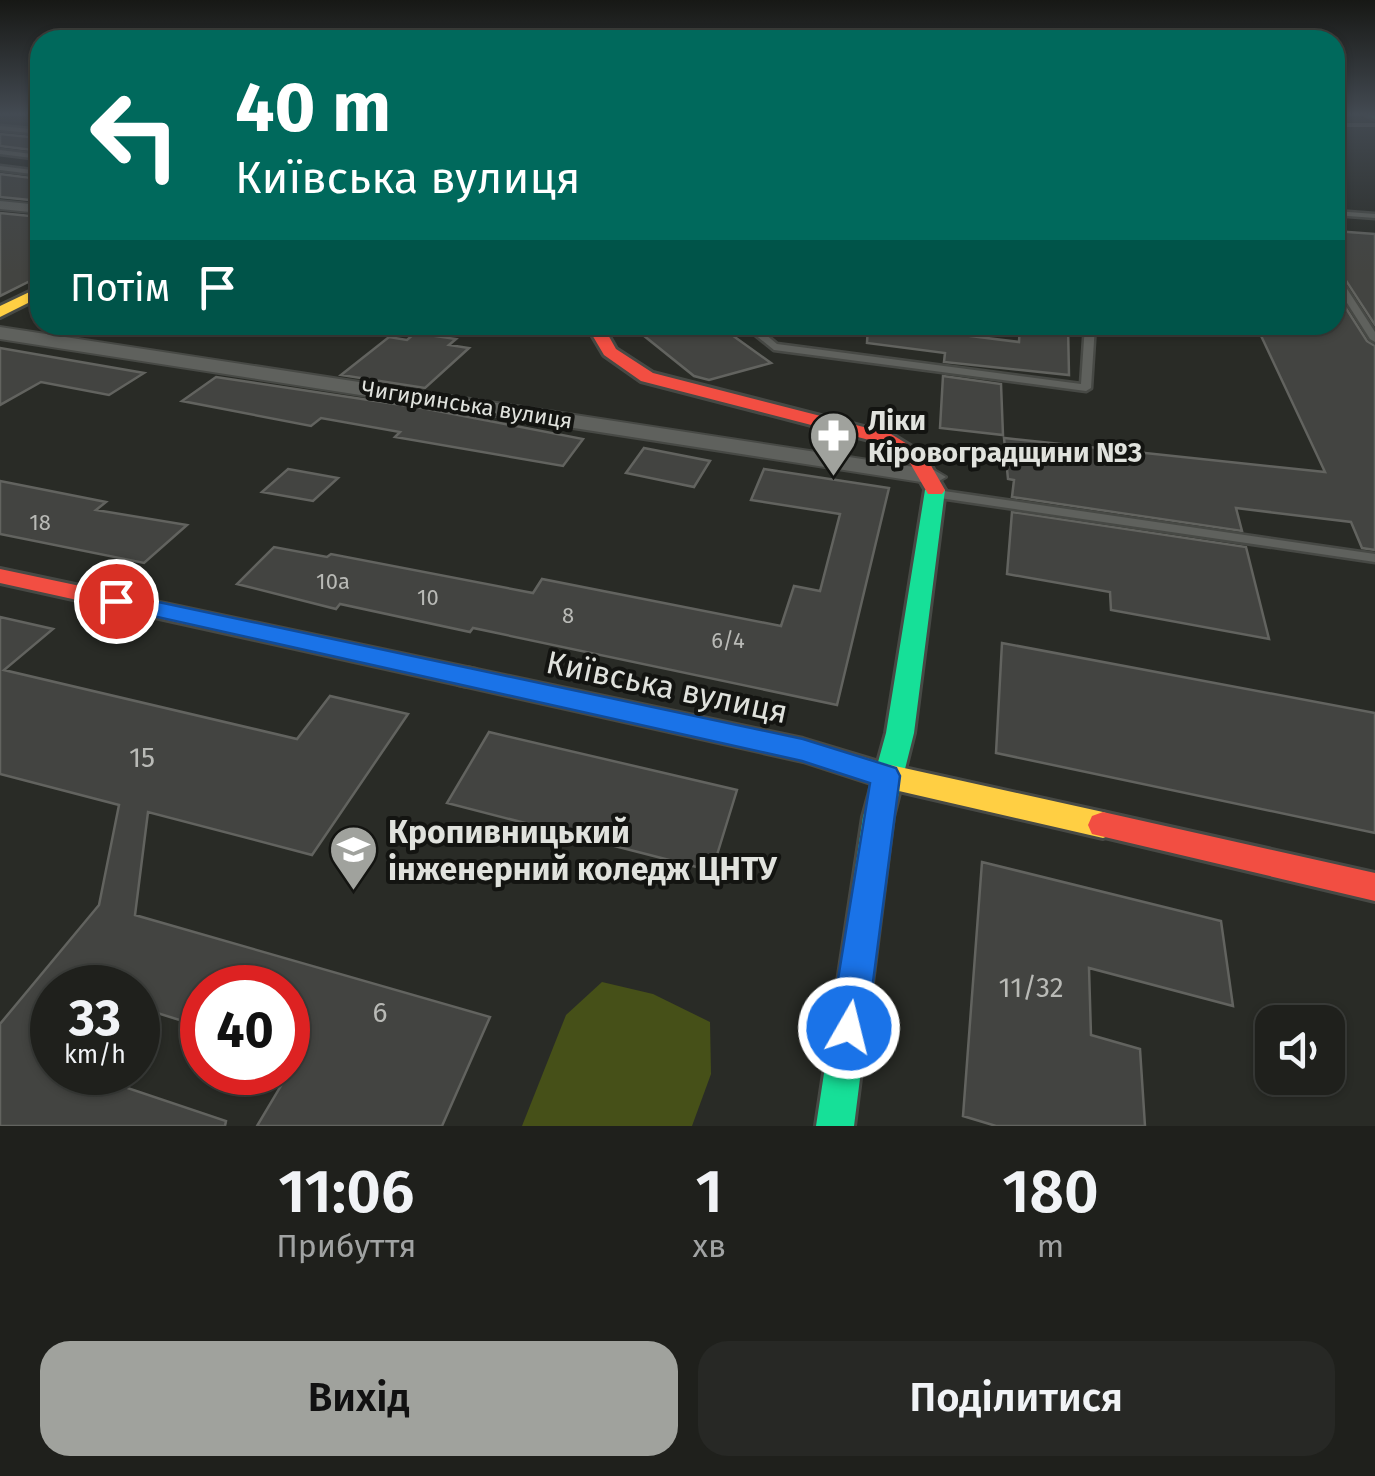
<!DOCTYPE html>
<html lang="uk">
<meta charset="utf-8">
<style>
body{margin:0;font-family:"Fira Sans",sans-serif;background:#272825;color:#f1f3f6;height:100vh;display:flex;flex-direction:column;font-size:38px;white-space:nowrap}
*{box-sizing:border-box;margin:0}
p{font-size:32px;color:#a1a3a3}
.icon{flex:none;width:55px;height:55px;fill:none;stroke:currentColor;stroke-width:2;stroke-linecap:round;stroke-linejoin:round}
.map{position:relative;height:1126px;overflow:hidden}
.side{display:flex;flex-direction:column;background:#1f201c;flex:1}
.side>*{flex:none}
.hud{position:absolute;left:30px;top:30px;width:1315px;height:305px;border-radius:30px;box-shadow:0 2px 8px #0004,0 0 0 2px #3c3e3b;background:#00695c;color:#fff;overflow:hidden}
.buttons{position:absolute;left:1255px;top:1005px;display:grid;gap:20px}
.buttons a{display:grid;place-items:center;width:90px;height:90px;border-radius:20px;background:#1f201c;box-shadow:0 2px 8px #0004,0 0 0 2px #3c3e3b;font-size:50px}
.speed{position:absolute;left:30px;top:965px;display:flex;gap:20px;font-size:50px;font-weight:700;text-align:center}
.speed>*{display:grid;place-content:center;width:130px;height:130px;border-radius:50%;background:#1f201c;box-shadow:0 2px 8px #0004,0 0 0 2px #3c3e3b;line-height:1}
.speed small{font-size:25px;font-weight:400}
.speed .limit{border:15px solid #d22;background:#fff;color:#111}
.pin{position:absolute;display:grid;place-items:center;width:85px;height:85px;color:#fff;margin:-42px;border:5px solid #fff;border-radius:50%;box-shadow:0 2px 10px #0007}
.me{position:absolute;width:110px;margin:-55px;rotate:8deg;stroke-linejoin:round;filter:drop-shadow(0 0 8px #0008)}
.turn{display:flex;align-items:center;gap:35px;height:210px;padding:0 40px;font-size:45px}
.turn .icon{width:130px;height:130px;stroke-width:2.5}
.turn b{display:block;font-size:70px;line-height:85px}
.then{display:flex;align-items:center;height:95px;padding:0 40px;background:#0003;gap:20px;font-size:38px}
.eta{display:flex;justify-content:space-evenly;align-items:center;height:170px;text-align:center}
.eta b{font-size:60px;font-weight:600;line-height:70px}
.button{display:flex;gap:20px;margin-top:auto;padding:20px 40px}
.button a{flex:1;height:115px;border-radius:30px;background:#a0a29d;color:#111;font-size:40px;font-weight:600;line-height:115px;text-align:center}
.button a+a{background:#272825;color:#f1f3f6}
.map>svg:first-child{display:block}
.forest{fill:#465018}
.building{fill:#434441;stroke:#62635f;stroke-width:2.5}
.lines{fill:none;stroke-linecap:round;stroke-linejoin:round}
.lane-casing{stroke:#474945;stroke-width:5}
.street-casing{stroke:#474945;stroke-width:4}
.fast-casing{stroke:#474945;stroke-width:6}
.slow-casing{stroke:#474945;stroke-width:6}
.jam-casing{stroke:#474945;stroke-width:6}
.lane{fill:#5f615d;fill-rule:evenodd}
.street{fill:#5f615d;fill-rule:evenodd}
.fast{fill:#16e098;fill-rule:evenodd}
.slow{fill:#ffcf43;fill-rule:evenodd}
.jam{fill:#f24e42;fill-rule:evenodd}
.rail{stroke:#646462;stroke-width:4}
.route{fill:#1a73e8;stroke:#114b97;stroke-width:2.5}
.labels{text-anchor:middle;stroke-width:8;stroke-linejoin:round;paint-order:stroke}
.far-street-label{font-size:22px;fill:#e0e2dd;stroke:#131411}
.number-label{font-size:22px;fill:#b9bab6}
.poi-label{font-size:28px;font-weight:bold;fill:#e0e2dd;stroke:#131411;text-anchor:start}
.near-number-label{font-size:28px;fill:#b9bab6}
.near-street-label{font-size:32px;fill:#e0e2dd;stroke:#131411}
.near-poi-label{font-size:32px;font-weight:bold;fill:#e0e2dd;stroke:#131411;text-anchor:start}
</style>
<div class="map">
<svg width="1375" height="1126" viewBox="0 0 1375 1126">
<rect width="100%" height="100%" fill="#292b26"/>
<path class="forest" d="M602 982 653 994 710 1022 711 1074 692 1126H522L566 1015Z"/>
<path class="building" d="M0 134 40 138V151L0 146Z
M0 174 40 179V201L0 197Z
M0 213 40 217V276L0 296Z
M1335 231 1375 234V325L1341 273 1335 271Z
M1335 291 1367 341 1375 346V550L1362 548 1351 522 1236 508 1242 531 1012 497 1014 480 1008 479 1004 438 1325 472 1256 325H1335Z
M683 325H718L771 363 709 380 694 376 643 335Z
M868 325H964L962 335 1019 342 1020 325H1068L1069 375 944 362 945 353 867 343Z
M415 333 456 339 449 345 469 348 425 388 341 375 389 337 407 340Z
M0 348 144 373 109 395 41 382 0 405Z
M943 376 1001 384 1003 435 940 428Z
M216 377 422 408 583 439 563 466 395 437 400 432 321 418 311 426 182 401Z
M644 448 710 461 694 487 626 473Z
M288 469 338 478 313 501 262 492Z
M764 469 889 488 837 705 473 628 470 632 340 604 336 609 237 584 274 547 327 557 331 554 533 593 542 579 781 626 794 586 820 591 840 514 751 500Z
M0 481 106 502 96 510 187 525 144 563 0 534Z
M1012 512 1246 547 1269 639 1111 610 1110 592 1007 574Z
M0 617 53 629 4 670 297 739 330 696 408 714 312 855 148 812 135 915 490 1017 442 1126H257L288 1074V988H202V1027L138 1007V988H52V1072H80L226 1121 225 1126H0V1024L99 905 119 805 0 774Z
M1002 643 1375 713V833L996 753Z
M489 732 737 790 712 871 447 803Z
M982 862 1221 921 1233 1006 1089 968 1091 1035 1140 1049 1145 1126H996L963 1116Z"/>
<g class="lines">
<defs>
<path id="lane" d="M0 126 40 130V134L0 130Z
M0 150 40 155V159L0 154Z
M0 166 40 171V175L0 170Z
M1335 211 1375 214V218L1335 215Z
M1335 274 1338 275 1375 332V342L1370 339 1335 284Z
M743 325H754L777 344 1081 384 1085 325H1095L1091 388 1086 391 774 350Z
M1146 325H1163L1165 327 1160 330Z
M937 490 1375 554V562L933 497 931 494 933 491Z"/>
<path id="street" d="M0 201 40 205V213L0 209Z
M0 327 934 470 946 477 934 484 0 339Z"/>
<path id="fast" d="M1367 115H1375V119Z
M935 484 945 490 914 733 893 817 854 1126H816L863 817 886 733 925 490Z"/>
<path id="slow" d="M40 287V297L0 317V306Z
M467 668 803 739 886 764 1103 812 1114 816 1118 825 1114 834 1103 838 886 788 803 761 458 684 454 677 458 670Z"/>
<path id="jam" d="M591 325H607V333L616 349 653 373 891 434 925 455 945 490 942 494H928L910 463 877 442 641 381 604 355 591 333Z
M0 569 467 668 476 670 480 677 476 684 467 686 0 583Z
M1103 812 1375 873V901L1092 834 1088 825 1092 816Z"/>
</defs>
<use href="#lane" class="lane-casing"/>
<use href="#street" class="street-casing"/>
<use href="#fast" class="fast-casing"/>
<use href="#slow" class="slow-casing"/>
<use href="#jam" class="jam-casing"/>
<use href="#lane" class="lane"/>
<use href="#street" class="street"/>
<use href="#fast" class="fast"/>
<use href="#slow" class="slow"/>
<use href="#jam" class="jam"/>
<path class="rail" d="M1335 125H1375"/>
</g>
<linearGradient id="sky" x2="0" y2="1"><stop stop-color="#171815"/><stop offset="0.42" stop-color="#434a52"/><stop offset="1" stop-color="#434a52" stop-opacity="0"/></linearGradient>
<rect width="1375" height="272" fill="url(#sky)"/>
<path class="route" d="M116 593 803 739 896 768 900 776 867 1028 862 1041 849 1047 836 1041 830 1028 870 783 802 761 108 606 105 601Z"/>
<defs>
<symbol id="pharmacy-pin" viewBox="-11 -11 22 30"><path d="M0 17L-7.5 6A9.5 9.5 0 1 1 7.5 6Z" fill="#a0a29d" stroke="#131411"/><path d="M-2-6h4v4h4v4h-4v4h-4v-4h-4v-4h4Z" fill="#fff"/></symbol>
<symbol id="university-pin" viewBox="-11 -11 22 30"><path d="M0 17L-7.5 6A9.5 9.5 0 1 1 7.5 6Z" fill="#a0a29d" stroke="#131411"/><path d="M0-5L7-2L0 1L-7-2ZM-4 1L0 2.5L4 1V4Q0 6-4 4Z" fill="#fff"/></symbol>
</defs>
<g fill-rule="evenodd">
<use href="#pharmacy-pin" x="806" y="408" width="55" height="75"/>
<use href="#university-pin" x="326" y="822" width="55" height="75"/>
</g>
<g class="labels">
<g class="far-street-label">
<text transform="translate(467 404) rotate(9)" y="8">Чигиринська вулиця</text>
</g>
<g class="number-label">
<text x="40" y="530">18</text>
<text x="333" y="589">10а</text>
<text x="428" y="605">10</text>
<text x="568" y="623">8</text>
<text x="728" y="648">6/4</text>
</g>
<g class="poi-label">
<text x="868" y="430">Ліки<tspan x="868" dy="32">Кіровоградщини №3</tspan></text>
</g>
<g class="near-number-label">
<text x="142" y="767">15</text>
<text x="1031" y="997">11/32</text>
<text x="380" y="1022">6</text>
</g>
<g class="near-street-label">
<text transform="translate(667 687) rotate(12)" y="11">Київська вулиця</text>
</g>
<g class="near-poi-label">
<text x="388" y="843">Кропивницький<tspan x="388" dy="37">інженерний коледж ЦНТУ</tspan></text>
</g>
</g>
</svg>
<div class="buttons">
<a><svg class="icon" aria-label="sound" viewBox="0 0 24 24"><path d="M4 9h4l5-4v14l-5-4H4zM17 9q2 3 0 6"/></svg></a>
</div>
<div class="speed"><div>33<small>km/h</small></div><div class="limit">40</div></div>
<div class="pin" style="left:116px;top:601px;background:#d93025"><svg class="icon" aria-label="arrive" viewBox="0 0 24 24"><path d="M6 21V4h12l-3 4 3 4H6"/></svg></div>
<svg class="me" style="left:849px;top:1028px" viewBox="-20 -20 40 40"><circle r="17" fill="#1a73e8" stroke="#fff" stroke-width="3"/><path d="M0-11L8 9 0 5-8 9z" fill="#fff"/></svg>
<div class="hud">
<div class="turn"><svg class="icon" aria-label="left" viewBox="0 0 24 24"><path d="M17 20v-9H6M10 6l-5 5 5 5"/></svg><div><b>40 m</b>Київська вулиця</div></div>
<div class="then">Потім<svg class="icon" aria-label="arrive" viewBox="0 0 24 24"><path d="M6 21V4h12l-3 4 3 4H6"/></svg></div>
</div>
</div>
<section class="side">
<div class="eta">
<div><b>11:06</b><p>Прибуття</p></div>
<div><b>1</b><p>хв</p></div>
<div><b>180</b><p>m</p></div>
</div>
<div class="button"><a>Вихід</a><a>Поділитися</a></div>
</section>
